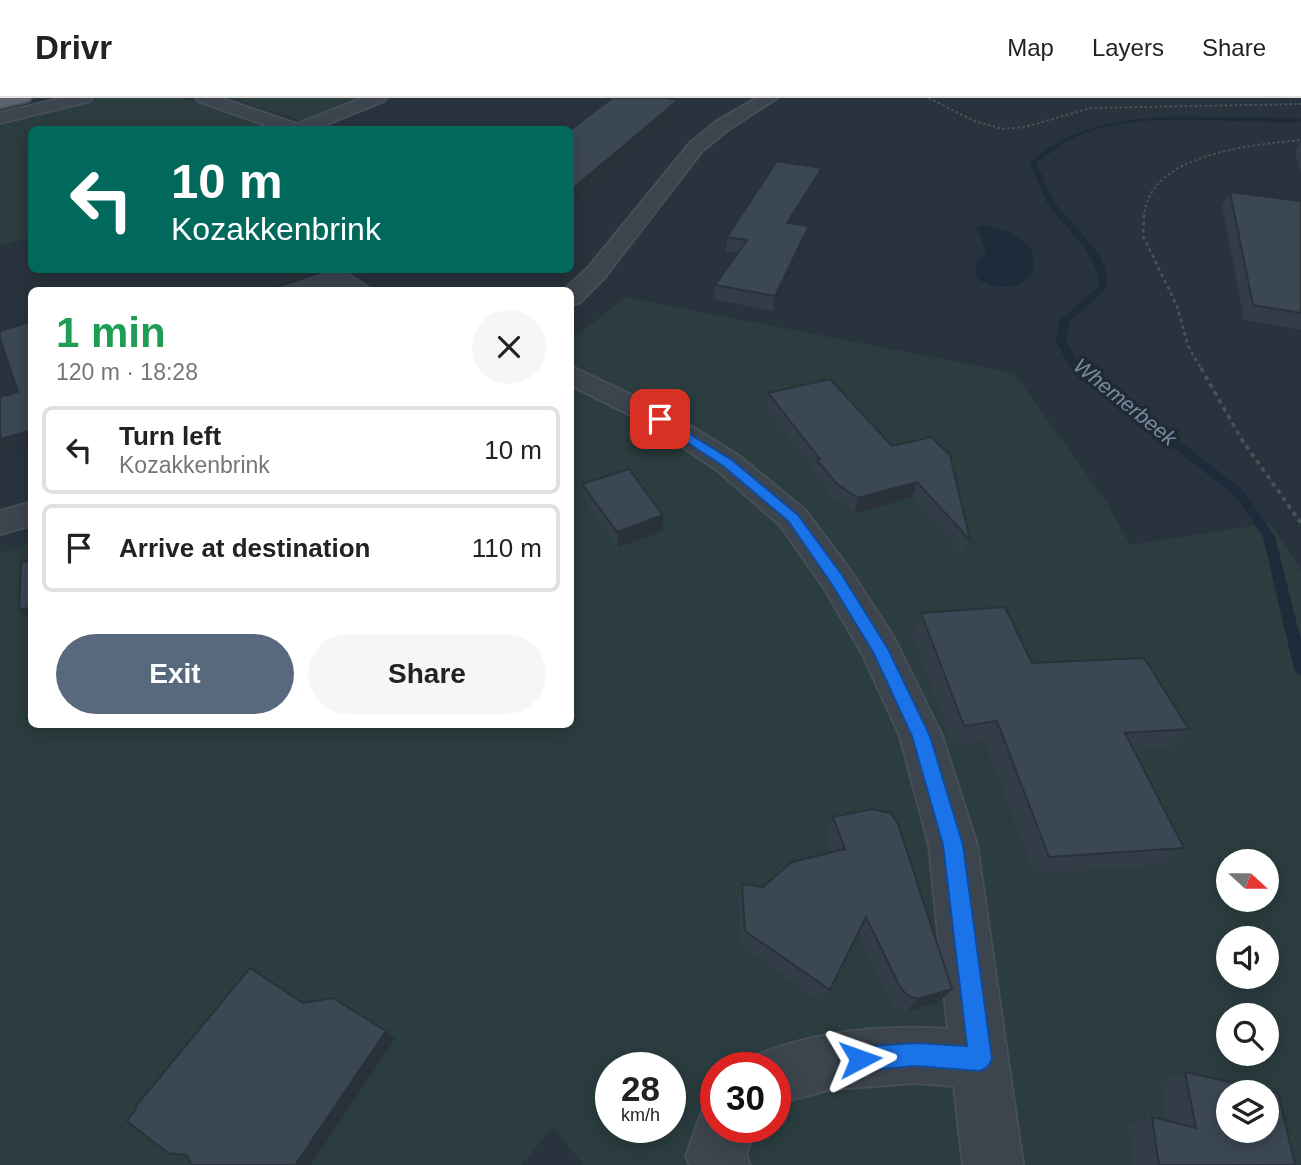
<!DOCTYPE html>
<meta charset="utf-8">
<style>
body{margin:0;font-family:Helvetica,sans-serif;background:#f6f6f6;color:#222;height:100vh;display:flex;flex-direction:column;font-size:26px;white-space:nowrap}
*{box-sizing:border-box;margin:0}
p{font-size:23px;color:#767676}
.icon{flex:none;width:38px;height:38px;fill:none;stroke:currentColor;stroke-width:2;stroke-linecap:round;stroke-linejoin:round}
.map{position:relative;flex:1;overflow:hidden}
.side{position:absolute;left:28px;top:189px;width:546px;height:441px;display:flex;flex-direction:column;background:#fff;border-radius:10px;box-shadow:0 4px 18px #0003}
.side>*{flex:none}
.hud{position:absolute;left:28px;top:28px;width:546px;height:147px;border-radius:10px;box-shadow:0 4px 18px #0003;background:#00695c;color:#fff;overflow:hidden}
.needle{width:46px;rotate:111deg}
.controls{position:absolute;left:1216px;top:751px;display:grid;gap:14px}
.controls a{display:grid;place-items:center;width:63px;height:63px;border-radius:50%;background:#fff;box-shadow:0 4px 18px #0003;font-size:35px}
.speed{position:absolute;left:595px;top:954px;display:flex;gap:14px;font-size:35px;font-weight:700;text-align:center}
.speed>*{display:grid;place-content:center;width:91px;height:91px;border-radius:50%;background:#fff;box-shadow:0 4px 18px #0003;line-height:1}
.speed small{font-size:18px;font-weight:400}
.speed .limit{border:10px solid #d22;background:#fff;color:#111}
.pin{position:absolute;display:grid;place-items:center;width:60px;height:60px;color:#fff;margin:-30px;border-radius:14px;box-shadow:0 4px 10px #0006}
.me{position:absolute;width:77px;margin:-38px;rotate:86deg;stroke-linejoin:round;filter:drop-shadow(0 0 5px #0008)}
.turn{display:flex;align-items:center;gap:24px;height:147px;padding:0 28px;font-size:32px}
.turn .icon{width:91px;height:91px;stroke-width:2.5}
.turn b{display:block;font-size:49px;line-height:60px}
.round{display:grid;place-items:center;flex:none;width:74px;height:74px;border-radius:37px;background:#f6f6f6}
.summary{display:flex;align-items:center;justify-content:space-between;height:119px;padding:0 28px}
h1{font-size:42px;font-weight:700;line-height:52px;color:#1e9e55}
.primary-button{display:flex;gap:14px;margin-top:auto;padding:14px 28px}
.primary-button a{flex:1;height:80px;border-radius:42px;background:#58687d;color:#fff;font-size:28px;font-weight:700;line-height:80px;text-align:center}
.primary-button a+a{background:#f6f6f6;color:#222}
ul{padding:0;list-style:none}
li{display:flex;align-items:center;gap:21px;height:88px;margin:0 14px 10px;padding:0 14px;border:4px solid #e0e0e0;border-radius:10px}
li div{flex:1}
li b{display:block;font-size:26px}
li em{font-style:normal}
header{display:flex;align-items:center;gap:42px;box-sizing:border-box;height:98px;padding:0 35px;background:#fff;border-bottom:2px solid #e0e0e0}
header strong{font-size:33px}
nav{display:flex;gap:38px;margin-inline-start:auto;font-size:24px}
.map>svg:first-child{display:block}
.green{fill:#2b3d3f;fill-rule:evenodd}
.water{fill:#1d2b3a}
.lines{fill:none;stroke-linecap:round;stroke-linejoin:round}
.stream{fill:#1d2b3a;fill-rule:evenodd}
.street-casing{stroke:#464e57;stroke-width:4}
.primary-casing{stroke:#464e57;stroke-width:4}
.path-far2{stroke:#445657;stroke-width:2;stroke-dasharray:2.5 2.5;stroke-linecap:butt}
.path-far1{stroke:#445657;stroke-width:2.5;stroke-dasharray:3.5 3.5;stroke-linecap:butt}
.path{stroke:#445657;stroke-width:3.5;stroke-dasharray:4.5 4.5;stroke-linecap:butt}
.street{fill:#3c454e;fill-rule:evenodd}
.primary{fill:#5b646d;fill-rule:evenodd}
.wall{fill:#333d47}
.shaded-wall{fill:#29323a}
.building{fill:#3b4753;stroke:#29323a;stroke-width:2;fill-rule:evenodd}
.route{fill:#1a73e8;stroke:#114b97;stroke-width:2}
.labels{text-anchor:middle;stroke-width:7;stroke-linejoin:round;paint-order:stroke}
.far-water-label{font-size:21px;font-style:italic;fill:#768ca3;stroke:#212a33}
</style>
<header>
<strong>Drivr</strong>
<nav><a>Map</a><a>Layers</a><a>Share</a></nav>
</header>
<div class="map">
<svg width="1301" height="1067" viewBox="0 0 1301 1067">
<rect width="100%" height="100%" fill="#29333d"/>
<path class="green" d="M93 0H184L275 31 32 32 31 140 0 147V24Z
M229 0H365L301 23Z
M625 199 1014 275 1107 405 1130 447 1270 425 1301 472V1067H583L553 1029 521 1067H0V455L31 445 32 626H570L571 242ZM1228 763H1267V802H1228ZM1228 840H1267V878H1228ZM1228 917H1267V956H1228ZM611 970H670V1029H611ZM716 970H775V1029H716ZM1228 994H1267V1032H1228Z"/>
<path class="water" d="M982 127C1003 129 1043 143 1032 173 1025 194 986 193 975 177L977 164 986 153 976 129Z"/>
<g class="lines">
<path class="stream" d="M1168 19 1301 20V24C1230 27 1144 10 1078 38 1064 44 1050 56 1037 64L1036 67C1044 78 1046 91 1053 102 1070 129 1113 155 1106 191L1069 224 1066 244 1077 263 1244 393 1275 439 1301 542V577L1296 575 1294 571 1263 439 1236 399 1069 267 1056 244 1059 223 1099 188C1096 153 1067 133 1048 106 1040 94 1038 79 1029 67 1034 59 1042 55 1049 50 1086 26 1125 21 1168 19Z"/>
<defs>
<path id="street" d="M63 0H92L90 3 0 25V15Z
M196 0H220L297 26 363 0H386L384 3 313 32H280L198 3Z
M757 0H777L729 31 702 53 604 180 579 205 570 207V192H564L588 170 690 45 717 23Z
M570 268 670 315 739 358 805 412 850 472 894 540 942 638 977 747 1023 1067H963L954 988 915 985 832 991 775 1006V970H750L755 958C816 933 883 927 948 931L929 747 900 638 862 555 824 490 781 428 717 372 650 327 570 287Z
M32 404V427L0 436V413Z
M716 1003V1029H755L746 1057 750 1067H690L686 1058 704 1008Z"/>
<path id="primary" d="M0 0H31L29 3 0 10Z"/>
</defs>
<use href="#street" class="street-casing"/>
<use href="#primary" class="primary-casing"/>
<path class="path-far2" d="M929 0 974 23 1003 31 1025 29 1091 10 1301 6
M1144 119C1148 55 1253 47 1301 42"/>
<path class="path-far1" d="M1144 117 1143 138 1177 208 1188 248 1202 272"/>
<path class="path" d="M1201 270 1242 342 1301 425"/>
<use href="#street" class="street"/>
<use href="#primary" class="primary"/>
</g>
<path class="wall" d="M1301 44V74L1295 54Z
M822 70 820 83 793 126 809 128 806 142 773 213 714 201 715 187 738 155 726 153 727 139Z
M1230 94 1301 103V232L1244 222 1222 107Z
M830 281 970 442 963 457 912 399 854 416 834 401 814 377V373L766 310 768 295Z
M582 386 663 417V433L618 449 584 401Z
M921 515 1032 565 1189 631 1170 651 1134 653 1184 750 1163 767 1034 776 984 643 953 648 912 536Z
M833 719 952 891 939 904 906 914 896 910 888 901 858 836 830 892 822 905 741 848 738 802 742 786 763 789 832 754 826 737Z
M303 905 395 941 188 1060 168 1055 136 1011Z
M1185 974 1295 1067H1133L1128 1027 1152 1019 1167 1022 1160 984Z"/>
<path class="shaded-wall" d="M678 2V13L570 107V93Z
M822 70 820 83 785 139 787 125Z
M809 128 806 142 773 213 775 198Z
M32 332V350L13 355 1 341Z
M917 384 912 399 854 416 858 400Z
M663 417V433L618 449 617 434Z
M32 509V525L19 512Z
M952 891 939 904 906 914 918 901Z
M386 933 395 941 311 1067H295Z"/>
<path class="building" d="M612 0H666L678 2 570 93V32Z
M777 63 822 70 787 125 809 128 775 198 715 187 747 142 727 139Z
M1230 94 1301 103V215L1253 207Z
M328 172H347L378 192H268Z
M32 223V332L1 341 0 335V299L18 294 0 240V233Z
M830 281 892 348 931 339 950 357 970 442 917 384 858 400 837 386 817 362 820 361 768 295Z
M629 371 663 417 617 434 582 386Z
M32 461V509L19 512 21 465Z
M1005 509 1032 565 1144 560 1189 631 1125 635 1184 750 1049 759 997 623 964 628 921 515Z
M872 711 891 715 898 726 952 891 918 901 907 897 899 887 866 819 830 892 745 833 742 786 763 789 792 764 845 751 833 719Z
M250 870 303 905 333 900 386 933 295 1067H192L186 1057 168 1055 127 1023 136 1011 135 1009Z
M1185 974 1278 995 1295 1067H1159L1152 1019 1196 1030ZM1228 994H1267V1032H1228Z"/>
<path class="route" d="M660 318 732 362 798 417 842 477 888 551 930 638 963 747 992 961 988 969 980 973 915 968 860 973 851 969 848 961 851 953 860 949 915 945 967 948 943 747 912 638 873 554 831 485 788 423 723 368 656 324 654 321Z"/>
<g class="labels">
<g class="far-water-label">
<text transform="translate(1125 304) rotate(39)" y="7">Whemerbeek</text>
</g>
</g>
</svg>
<div class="controls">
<a><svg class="needle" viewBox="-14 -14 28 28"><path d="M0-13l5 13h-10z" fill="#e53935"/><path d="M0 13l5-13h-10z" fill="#767676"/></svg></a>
<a><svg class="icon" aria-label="sound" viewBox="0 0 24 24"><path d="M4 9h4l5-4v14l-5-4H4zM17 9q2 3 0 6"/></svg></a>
<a><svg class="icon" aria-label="search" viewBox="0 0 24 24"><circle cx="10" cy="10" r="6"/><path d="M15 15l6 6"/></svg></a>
<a><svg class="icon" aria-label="layers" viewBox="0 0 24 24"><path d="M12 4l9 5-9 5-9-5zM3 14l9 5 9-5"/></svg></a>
</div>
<div class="speed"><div>28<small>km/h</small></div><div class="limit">30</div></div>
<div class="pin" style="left:660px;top:321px;background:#d93025"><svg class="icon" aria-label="arrive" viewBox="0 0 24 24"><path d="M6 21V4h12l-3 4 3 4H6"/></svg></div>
<svg class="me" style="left:860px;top:961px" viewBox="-20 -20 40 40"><path d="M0-17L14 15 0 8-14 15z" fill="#1a73e8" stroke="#fff" stroke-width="4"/></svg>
<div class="hud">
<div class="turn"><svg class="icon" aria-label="left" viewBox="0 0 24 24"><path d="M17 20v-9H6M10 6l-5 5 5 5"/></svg><div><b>10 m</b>Kozakkenbrink</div></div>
</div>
<section class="side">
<div class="summary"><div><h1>1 min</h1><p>120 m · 18:28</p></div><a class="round"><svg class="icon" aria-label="close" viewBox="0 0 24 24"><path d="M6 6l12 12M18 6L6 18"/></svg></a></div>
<ul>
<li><svg class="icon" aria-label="left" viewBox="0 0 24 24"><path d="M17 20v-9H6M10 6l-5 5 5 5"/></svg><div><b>Turn left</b><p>Kozakkenbrink</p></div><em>10 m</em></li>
<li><svg class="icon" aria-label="arrive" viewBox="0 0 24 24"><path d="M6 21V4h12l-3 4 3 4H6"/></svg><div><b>Arrive at destination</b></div><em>110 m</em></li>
</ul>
<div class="primary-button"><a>Exit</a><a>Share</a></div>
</section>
</div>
